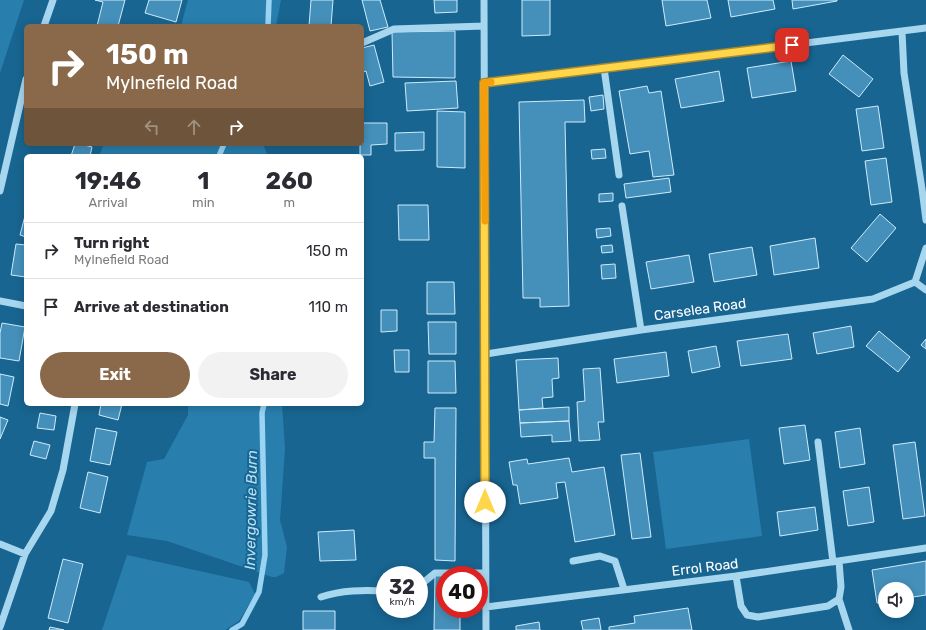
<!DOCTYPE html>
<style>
body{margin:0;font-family:Rubik,sans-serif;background:#f2f2f3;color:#2b2b33;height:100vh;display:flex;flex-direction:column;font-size:15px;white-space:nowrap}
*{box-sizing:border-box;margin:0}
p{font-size:13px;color:#7c7c81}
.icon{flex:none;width:22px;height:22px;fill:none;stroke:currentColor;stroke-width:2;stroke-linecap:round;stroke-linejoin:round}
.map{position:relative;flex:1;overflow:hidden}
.sheet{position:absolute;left:24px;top:154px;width:340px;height:252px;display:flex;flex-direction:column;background:#fff;border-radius:6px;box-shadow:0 2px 10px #0003}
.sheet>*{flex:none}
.hud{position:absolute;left:24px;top:24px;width:340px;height:122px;border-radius:6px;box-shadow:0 2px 10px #0003;background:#8a694a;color:#fff;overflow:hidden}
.tools{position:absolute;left:878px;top:582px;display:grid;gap:8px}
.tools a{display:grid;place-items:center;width:36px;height:36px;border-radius:50%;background:#fff;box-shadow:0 2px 10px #0003;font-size:20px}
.speed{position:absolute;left:376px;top:566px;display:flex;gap:8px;font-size:20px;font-weight:700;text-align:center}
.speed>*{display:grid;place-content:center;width:52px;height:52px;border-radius:50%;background:#fff;box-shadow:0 2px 10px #0003;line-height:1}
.speed small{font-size:10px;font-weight:400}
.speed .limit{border:6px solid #d22;background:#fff;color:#111}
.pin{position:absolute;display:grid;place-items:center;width:34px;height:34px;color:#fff;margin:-17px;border-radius:8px;box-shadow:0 2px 6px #0006}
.me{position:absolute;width:44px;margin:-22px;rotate:0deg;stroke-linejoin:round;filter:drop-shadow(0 0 3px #0008)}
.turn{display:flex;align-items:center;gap:14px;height:84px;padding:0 16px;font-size:18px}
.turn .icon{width:52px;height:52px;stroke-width:2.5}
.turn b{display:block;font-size:28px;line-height:34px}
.lanes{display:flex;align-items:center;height:38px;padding:0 16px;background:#0003;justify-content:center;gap:20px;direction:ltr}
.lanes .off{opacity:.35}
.eta{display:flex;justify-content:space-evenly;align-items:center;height:68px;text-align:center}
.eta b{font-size:24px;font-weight:700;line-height:28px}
.button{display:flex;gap:8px;margin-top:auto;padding:8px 16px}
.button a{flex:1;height:46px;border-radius:24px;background:#8a694a;color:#fff;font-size:16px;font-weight:700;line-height:46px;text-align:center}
.button a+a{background:#f2f2f3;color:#2b2b33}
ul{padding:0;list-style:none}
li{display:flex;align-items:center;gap:12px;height:56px;padding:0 16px;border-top:1px solid #e1e1e2}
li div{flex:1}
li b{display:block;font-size:15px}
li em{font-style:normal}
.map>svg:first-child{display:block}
.green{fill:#287fae}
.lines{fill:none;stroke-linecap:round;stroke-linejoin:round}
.stream{stroke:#9ad4f2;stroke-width:5.5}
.building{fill:#4590bb;stroke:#ceebfb}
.minor{stroke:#a7d6ef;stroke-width:7}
.route-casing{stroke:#a68a30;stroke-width:10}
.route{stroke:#ffd54a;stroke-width:7}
.slow{stroke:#f59e0b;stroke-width:7}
.labels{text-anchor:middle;stroke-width:4;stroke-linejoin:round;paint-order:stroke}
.street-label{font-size:14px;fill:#fff;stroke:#186591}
.water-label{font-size:15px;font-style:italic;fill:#b7e1f6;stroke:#186591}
</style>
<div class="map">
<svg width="926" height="630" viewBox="0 0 926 630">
<rect width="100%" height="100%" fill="#186591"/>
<path class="green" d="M0 0H24L0 73Z
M188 0H281L276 26H181Z
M104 144H263L268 156H99Z
M188 404H282L285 449 280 520 287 547 284 573 276 577H272L167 541 127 535 147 462 164 459 188 415Z
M749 439 762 536 666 549 653 452Z
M127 555 249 582 255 594 239 621 225 630H102Z"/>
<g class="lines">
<path class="stream" d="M268 26 269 0
M219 156 224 144
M232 630 242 624 259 592 265 555 262 413 264 404"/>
</g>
<path class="building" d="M95 0H125L118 26H97L103 2Z
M149 0H182L176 22 145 13Z
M311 0H333L331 26H309Z
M362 0H380L388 27 370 31Z
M434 0H457V12L435 13Z
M522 0H550V35L522 36Z
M662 0H707L711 18 666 26Z
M728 0H773L775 9 731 17Z
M792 0H837V1L793 9Z
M455 31V78L393 77 392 32Z
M374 45 384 82 370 86 366 71 362 72V48Z
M843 55 873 79 859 97 829 74Z
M791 61 796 91 752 98 747 68Z
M719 71 724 101 681 108 675 79Z
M456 81 458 108 407 111 405 83Z
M647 86 649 93 661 91 674 175 653 177 649 151 630 154 619 91Z
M603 95 604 109 591 111 589 97Z
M584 100 585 122H565L569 306 540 307V298H523L519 102Z
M878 106 884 148 862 151 856 109Z
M437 111 465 112V168L437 167Z
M362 123H387V144L371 145V155H360V144H362Z
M424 132V150L395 151V133Z
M75 144H81L92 147 90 156H71Z
M605 149 606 158 592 159 591 150Z
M886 158 892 202 871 205 865 161Z
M669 178 671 192 626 198 624 184Z
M613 193V201L599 202V194Z
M398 205H428L429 240H399Z
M26 212V237L20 235Z
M880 214 896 228 867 262 851 248Z
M610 228 611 236 597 238 596 229Z
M815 238 819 268 774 275 770 246Z
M16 244 26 245V277L11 275Z
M612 245 613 252 602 253 601 246Z
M752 247 757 275 714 282 709 254Z
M689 255 694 282 651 289 646 262Z
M615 264 616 278 602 279 601 265Z
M427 282H454L455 314H427Z
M381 310H397V331L381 332Z
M428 322H456V354H429Z
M2 323 25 327 19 361 0 358V333Z
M851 326 854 347 817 354 813 333Z
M879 331 910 357 898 372 866 346Z
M788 334 792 359 741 366 737 341Z
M926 339V349L921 345Z
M716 346 720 367 692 373 688 351Z
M394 350H409V372H395Z
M666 352 669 376 617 383 614 359Z
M558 358 559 378 552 379 553 397 542 398 543 408 519 410 516 360Z
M428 361H455L456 393H428Z
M600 368 604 422H598L600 440 579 441 577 402 585 401 583 369Z
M0 374 14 377 8 406 0 404Z
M101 404H122L118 420 99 415Z
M569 407V421L520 423 519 410Z
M435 408H456L455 561 435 560V458H424V442H434Z
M40 413 56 416 54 430 37 428Z
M0 417 8 420 0 439Z
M569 421 571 441 552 442V435L521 437 520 423Z
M805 425 810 460 784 464 779 428Z
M96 428 117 432 110 465 90 461Z
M860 428 865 464 840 468 835 432Z
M34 441 50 445 46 459 30 455Z
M915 442 925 516 903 519 893 445Z
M640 453 651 537 632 539 621 455Z
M569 458 572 472 604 467 615 535 575 542 565 482 556 483 558 498 520 504 517 485H513L509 462 527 459 528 464Z
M88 472 108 477 100 513 80 508Z
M869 487 874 522 848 526 843 491Z
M815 507 818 530 780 536 777 512Z
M354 530 356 560 320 561 318 532Z
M63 559 83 564 68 623 48 618Z
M926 561V595L907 598V589H885V601L877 603 872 570Z
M435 575H445V609H460V630H434Z
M688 608 692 630H609V627L635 623 634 616Z
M303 611H335V630H303Z
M599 618 601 630H583L581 621Z
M539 622 540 630H516V626Z
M50 627 64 630H49Z"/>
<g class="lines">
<path class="minor" d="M484 0 486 630
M44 26 53 0
M902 32 904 73 922 189 926 220
M362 43 394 29 484 26
M604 68 619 175
M484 83 926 28
M0 191 26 79
M622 206 641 330
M915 282 926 248
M915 282 926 290
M0 301 26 306
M486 354 641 330 873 299 915 282
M818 442 833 562
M0 544 25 554
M573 561 600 556 615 561 624 589
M736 576 741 606 747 615 758 617 828 606 839 599 841 587 839 561
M419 584 424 582 435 573H485
M321 597C342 590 363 590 385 591
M839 599 849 630
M486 607 736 576 926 548
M0 627 25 554 51 511 63 470 75 404"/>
</g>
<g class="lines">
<defs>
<path id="route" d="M485 502 484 83 792 45"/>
</defs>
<use href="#route" class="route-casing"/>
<use href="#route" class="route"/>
<path class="slow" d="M485 221 484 83 491 82"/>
</g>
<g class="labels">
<g class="street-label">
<text transform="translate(700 309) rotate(-8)" y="5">Carselea Road</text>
<text transform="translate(705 567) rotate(-7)" y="5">Errol Road</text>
</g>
<g class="water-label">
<text transform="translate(251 510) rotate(-89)" y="5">Invergowrie Burn</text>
</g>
</g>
</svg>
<div class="tools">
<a><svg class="icon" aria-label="sound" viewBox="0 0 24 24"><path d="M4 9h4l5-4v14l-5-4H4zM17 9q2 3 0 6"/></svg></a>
</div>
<div class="speed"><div>32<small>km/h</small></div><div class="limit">40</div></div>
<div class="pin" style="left:792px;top:45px;background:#d93025"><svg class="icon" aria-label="arrive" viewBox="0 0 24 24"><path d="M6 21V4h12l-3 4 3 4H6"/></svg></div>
<svg class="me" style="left:485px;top:502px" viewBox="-20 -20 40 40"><circle r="19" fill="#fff"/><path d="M0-13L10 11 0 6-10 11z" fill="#ffd54a"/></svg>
<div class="hud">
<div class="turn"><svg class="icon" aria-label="right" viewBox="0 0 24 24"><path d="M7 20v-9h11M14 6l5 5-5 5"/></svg><div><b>150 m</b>Mylnefield Road</div></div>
<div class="lanes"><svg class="icon off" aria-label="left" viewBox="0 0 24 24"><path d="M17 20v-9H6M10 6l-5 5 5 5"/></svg><svg class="icon off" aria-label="ahead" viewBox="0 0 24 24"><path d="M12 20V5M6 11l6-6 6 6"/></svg><svg class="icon" aria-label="right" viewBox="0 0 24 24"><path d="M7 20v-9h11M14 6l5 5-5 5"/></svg></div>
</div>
<section class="sheet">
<div class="eta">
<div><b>19:46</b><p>Arrival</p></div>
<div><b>1</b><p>min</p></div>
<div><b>260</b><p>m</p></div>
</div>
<ul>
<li><svg class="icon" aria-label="right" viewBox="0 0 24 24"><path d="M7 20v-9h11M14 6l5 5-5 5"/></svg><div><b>Turn right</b><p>Mylnefield Road</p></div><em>150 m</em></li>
<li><svg class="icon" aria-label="arrive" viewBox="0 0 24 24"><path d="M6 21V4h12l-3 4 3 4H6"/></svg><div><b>Arrive at destination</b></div><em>110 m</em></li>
</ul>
<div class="button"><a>Exit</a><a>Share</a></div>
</section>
</div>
